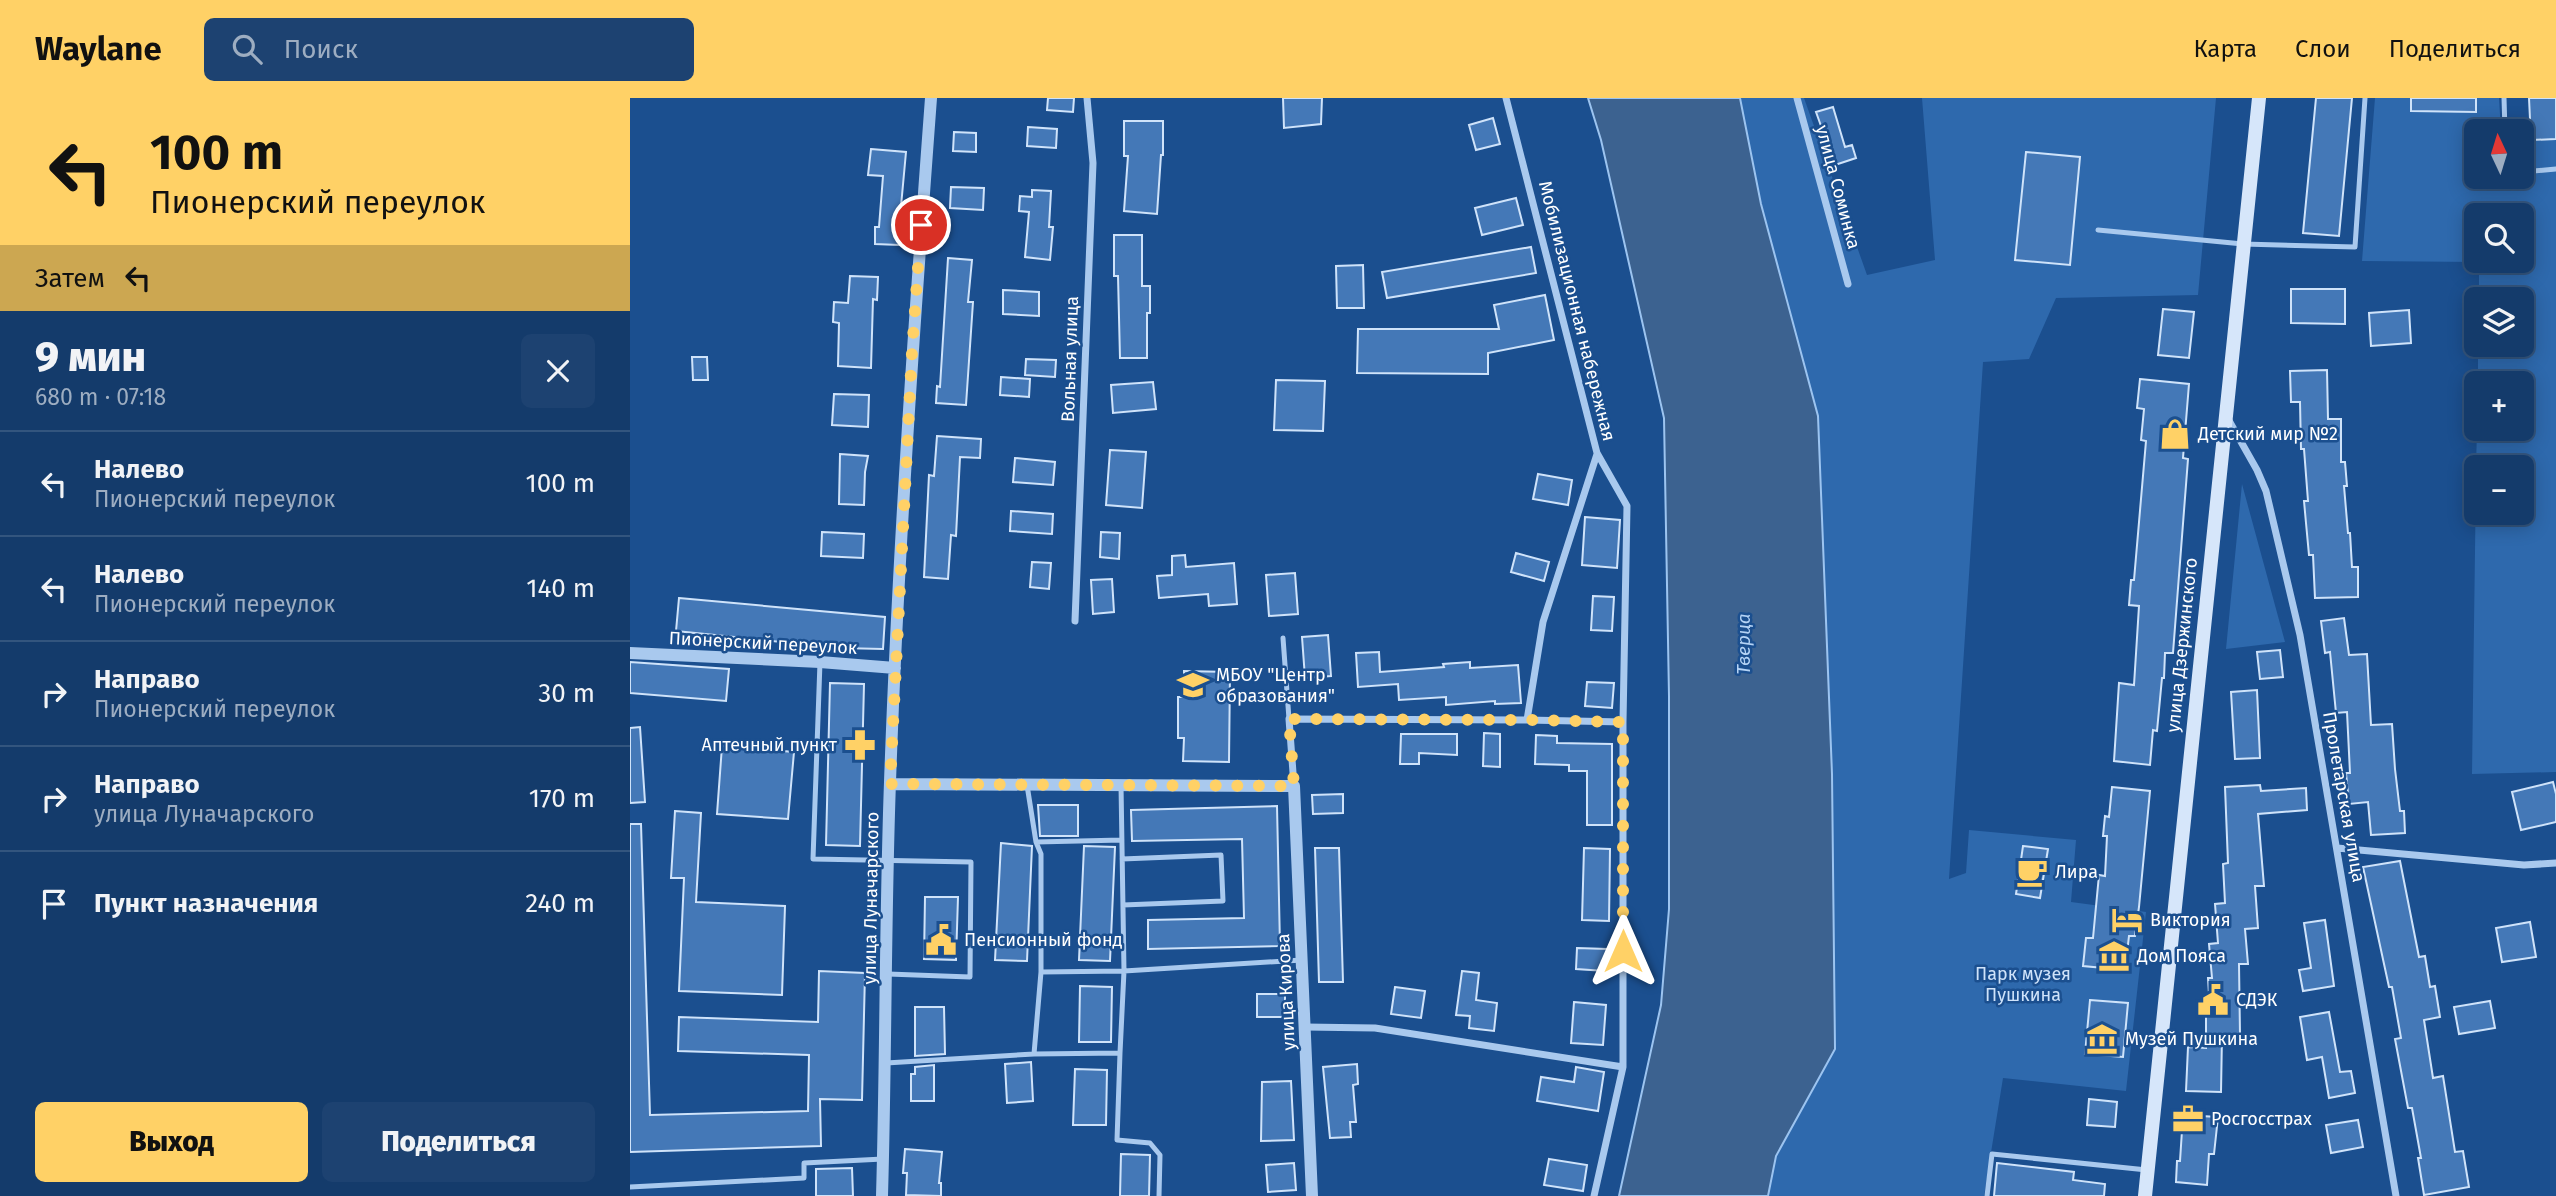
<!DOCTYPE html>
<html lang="ru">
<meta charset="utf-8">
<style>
body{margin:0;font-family:"Fira Sans",sans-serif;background:#1d4271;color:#f1f3f6;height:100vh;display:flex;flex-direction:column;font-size:26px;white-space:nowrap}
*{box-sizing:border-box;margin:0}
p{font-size:23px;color:#9dadc1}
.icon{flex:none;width:38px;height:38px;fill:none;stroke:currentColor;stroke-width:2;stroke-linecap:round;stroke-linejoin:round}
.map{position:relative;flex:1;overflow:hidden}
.sheet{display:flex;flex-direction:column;background:#143b6b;width:630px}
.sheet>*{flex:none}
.banner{background:#ffd166;color:#111;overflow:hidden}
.needle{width:46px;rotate:356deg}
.tools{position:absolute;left:1834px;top:21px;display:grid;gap:14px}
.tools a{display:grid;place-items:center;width:70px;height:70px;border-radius:10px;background:#143b6b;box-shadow:0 4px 18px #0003,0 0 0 2px #33557e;font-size:35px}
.pin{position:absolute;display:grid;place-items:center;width:60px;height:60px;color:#fff;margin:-30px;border:4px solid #fff;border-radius:50%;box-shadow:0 2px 7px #0007}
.me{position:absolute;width:77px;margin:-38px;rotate:0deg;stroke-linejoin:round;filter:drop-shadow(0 0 5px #0008)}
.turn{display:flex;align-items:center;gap:24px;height:147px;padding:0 35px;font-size:32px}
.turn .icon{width:91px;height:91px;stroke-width:2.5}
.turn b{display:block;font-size:49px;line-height:60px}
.then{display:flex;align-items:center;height:66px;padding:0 35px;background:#0003;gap:14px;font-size:26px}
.round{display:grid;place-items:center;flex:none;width:74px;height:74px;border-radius:10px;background:#1d4271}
.headline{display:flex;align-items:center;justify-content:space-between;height:119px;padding:0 35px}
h1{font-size:42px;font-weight:800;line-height:52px}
.primary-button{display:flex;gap:14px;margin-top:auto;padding:14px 35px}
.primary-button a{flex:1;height:80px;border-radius:10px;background:#ffd166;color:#111;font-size:28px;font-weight:800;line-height:80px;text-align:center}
.primary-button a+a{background:#1d4271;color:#f1f3f6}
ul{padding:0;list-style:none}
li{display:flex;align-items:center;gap:21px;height:105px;padding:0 35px;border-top:2px solid #33557e}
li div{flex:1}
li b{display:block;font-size:26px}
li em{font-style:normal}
header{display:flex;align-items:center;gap:42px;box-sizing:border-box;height:98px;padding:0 35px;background:#ffd166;color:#111}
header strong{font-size:33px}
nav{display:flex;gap:38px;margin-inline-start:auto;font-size:24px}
.search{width:490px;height:63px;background:#1d4271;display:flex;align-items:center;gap:18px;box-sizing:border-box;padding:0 24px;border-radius:10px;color:#9dadc1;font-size:26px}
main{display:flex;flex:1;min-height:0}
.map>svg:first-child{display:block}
.green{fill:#2e69ad;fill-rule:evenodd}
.water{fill:#3c6290;stroke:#9cc4f0;stroke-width:2}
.building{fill:#4478b7;stroke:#cfe3fa;stroke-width:2}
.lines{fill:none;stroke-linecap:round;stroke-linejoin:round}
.service{stroke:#a9c9ee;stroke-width:5}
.minor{stroke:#a9c9ee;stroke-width:7}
.tertiary{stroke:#a9c9ee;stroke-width:12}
.secondary{stroke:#d6e6fa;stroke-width:14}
.route{stroke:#ffd166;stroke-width:12;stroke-dasharray:0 21.6}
.labels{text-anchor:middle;stroke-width:5;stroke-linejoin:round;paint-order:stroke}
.street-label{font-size:18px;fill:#fff;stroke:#1b4f8f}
.poi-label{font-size:18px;fill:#fff;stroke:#1b4f8f;text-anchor:start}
.park-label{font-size:18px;fill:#cfe3fa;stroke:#1b4f8f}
.water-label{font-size:19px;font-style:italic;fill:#b5d3f5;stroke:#1b4f8f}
</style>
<header>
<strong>Waylane</strong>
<div class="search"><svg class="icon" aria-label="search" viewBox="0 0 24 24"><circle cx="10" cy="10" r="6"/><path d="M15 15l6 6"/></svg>Поиск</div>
<nav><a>Карта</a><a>Слои</a><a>Поделиться</a></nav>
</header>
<main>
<section class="sheet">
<div class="banner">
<div class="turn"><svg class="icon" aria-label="left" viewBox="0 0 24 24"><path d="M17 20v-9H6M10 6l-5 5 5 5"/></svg><div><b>100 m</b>Пионерский переулок</div></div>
<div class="then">Затем<svg class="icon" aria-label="left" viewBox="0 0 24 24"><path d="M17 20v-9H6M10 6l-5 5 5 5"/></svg></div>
</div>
<div class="headline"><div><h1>9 мин</h1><p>680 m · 07:18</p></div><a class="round"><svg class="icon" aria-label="close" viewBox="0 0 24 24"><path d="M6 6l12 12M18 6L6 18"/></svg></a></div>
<ul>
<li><svg class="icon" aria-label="left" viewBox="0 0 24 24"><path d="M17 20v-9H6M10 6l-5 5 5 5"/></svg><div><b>Налево</b><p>Пионерский переулок</p></div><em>100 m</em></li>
<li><svg class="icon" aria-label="left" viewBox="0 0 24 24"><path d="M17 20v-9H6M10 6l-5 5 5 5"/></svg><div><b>Налево</b><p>Пионерский переулок</p></div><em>140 m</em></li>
<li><svg class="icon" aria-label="right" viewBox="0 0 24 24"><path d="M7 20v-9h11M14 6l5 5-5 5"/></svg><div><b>Направо</b><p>Пионерский переулок</p></div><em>30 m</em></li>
<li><svg class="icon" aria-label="right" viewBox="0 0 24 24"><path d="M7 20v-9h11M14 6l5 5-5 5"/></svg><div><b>Направо</b><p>улица Луначарского</p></div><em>170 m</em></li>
<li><svg class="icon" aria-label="arrive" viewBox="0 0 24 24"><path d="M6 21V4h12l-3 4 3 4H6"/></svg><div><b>Пункт назначения</b></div><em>240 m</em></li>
</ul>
<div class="primary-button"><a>Выход</a><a>Поделиться</a></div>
</section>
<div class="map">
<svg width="1926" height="1098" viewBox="0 0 1926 1098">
<rect width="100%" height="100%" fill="#1b4f8f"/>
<path class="green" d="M1110 0H1174L1237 177 1305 162 1292 0H1586L1568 197 1426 200 1399 261 1353 264 1319 781 1336 775 1339 732 1446 742 1441 804 1516 814 1496 993 1373 980 1354 1098H1138L1146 1058 1205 951 1131 106Z
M1745 0H1869L1871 33H1846V79H1892V42L1926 41V674L1842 676 1846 378V415H1892V369H1846L1847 331H1892V285H1848V247H1892V201H1849V164L1732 163ZM1846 117H1892V163H1846Z
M1612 386 1655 544 1596 551Z"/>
<path class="water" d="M958 0H1110L1131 106 1188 318 1202 676 1205 951 1146 1058 1138 1098H989L1031 907 1039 811V598L1034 320 971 42Z"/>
<path class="building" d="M418 0H444L443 14 417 12Z
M653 0H692L691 26 654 30Z
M1686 0H1722L1709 138 1673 135Z
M1781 0H1846V14L1781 13Z
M1899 0H1926V41L1901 42Z
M1203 9 1215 49 1222 47 1226 60 1205 67 1186 14Z
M863 20 870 46 846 52 839 27Z
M494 23H533V57H531L527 116 494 113 498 58H494Z
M398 29 427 31 426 50 397 48Z
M324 34 346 35V54L323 53Z
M241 51 276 54 269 130V147L245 146V129H249L253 78 238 77Z
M1396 54 1450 59 1440 167 1385 162Z
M321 89 354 90 353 112 320 110Z
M402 92 421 93 419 129H423L420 162 395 159 399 114 389 113 390 98 402 99Z
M886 100 893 127 852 137 845 110Z
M484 137H512V188H520V215H517V260H490L488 178H484Z
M901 149 906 175 757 200 752 174Z
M318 160 342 162 338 204H343L336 307 306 305 307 288 310 289Z
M733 167 734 210H707L706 168Z
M220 178 248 179 247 202 243 201 241 270 208 268 209 225 203 224 204 204 218 205Z
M1661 191H1715V226L1661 225Z
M373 192 409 194V218L373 216Z
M915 197 924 242 858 255V276L727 275 728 231H869L864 207Z
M1533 211 1564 214 1559 260 1528 257Z
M1779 212 1781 245 1741 248 1739 215Z
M62 259H77L78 282H63Z
M396 261 426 262 425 279 395 277Z
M1697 272 1698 321H1711V364H1715L1717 388H1714L1718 435H1720L1722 469H1728V499L1685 500 1683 457H1679L1676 425 1674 403H1678L1674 351H1671L1670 304H1661L1660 273Z
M371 279 400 281 399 299 370 297Z
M1510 281 1559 286 1553 360 1558 361 1543 555H1535L1534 580H1532L1527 633 1523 632 1520 667 1484 663 1489 585 1504 587 1509 508 1499 507 1501 482H1504L1516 343 1511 342 1514 311 1507 310Z
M646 282 695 283 693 333 644 332Z
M523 284 526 311 483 315 481 287Z
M204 296 239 297 238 329 202 327Z
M307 338 351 341 350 360 330 359 326 438 321 437 318 481 294 479 299 377 304 378Z
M480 352 516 354 512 410 476 407Z
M210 356 238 358 235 374 234 407 209 406Z
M385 360 425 364 423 387 383 384Z
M908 376 942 382 938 407 903 401Z
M381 413 423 416 422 436 380 433Z
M955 419 990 422 987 470 952 467Z
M192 434 234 436 233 460 191 458Z
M471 434 490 435 489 461 470 459Z
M886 455 919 464 914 483 881 474Z
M555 457 556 469 604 465 607 506 579 508 578 496 529 500 527 478 542 477V458Z
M402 464 421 465 419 491 400 489Z
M665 475 668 516 639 518 636 477Z
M482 481 484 514 463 516 461 482Z
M963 498 984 499 982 533 961 532Z
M49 500 255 519 253 551 210 550 46 533Z
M1714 520 1719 557 1737 556 1741 627 1762 626 1765 671 1770 713H1774L1775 735 1741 737 1738 704 1719 706 1716 675H1720L1717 614 1706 615 1700 554 1695 555 1691 523Z
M698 537 701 578 675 580 672 539Z
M1650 552 1653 579 1630 581 1627 554Z
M749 554 750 574 814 569 813 566 840 564V570L888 567 891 605 865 606V603L816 607V599L769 602 768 586 728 589 726 555Z
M0 564 99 571 96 603 0 595Z
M554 573 600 574 599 664 553 663 554 640H548V599H554Z
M957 584 984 585 982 610 955 608Z
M200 585 234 586 230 748 196 747Z
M1627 592 1630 660 1605 661 1601 594Z
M10 629 15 704 0 705V630Z
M854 635 870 636V669L853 668Z
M771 636H827V657L789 655V666H770Z
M906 637 927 638V645L982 646V727H957V673H939V667L905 666Z
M92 648 164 654 158 721 87 716Z
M1923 684 1926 696V724L1891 732 1882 694Z
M1630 687 1631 693 1676 690 1677 712 1628 716 1634 788H1625L1628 830 1615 831 1618 866H1609L1610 937H1592L1591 994 1556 993 1558 949 1576 950V913H1580L1578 880H1582L1579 846 1588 845 1585 806 1595 805 1593 766 1598 765 1595 689Z
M1482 689 1520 693 1509 809 1505 838H1499L1495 872 1453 868 1456 840H1463L1469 777 1475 778 1477 738H1473L1475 718 1479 719Z
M713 696V715L683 716 682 697Z
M408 707H448V738H410Z
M647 708 650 848 518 851V822L614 820 612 741 502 743 501 712Z
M45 713 71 715 66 804 155 808 152 897 49 893 54 780H41Z
M0 726H11L20 1017 178 1013 179 957 48 953 49 919 188 924 189 873 235 875 232 1002 190 1001 191 1048 0 1054Z
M371 745 402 748 397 863 365 862Z
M454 748 485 749 480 863 449 862Z
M1393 748 1418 751 1410 800 1386 796Z
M685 750H709L713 884H689Z
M954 750 980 751 979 823 952 822Z
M1770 763 1789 859 1795 858 1800 889 1805 888 1810 919 1794 922 1803 980 1813 978 1825 1054 1833 1053 1839 1089 1794 1097 1788 1060H1791L1782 1010H1778L1765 941 1771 940 1762 889H1759L1733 769Z
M295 799H328L326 862 294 861Z
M1695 822 1704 888 1673 893 1669 872 1681 870 1674 825Z
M1900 824 1906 859 1872 864 1866 830Z
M947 850 977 851 975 873 946 871Z
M832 873 849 875 846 902 867 905 864 933 839 930 840 918 826 917Z
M450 888 482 889 481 944H449Z
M765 889 795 893 791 920 761 916Z
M627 896H655V919H627Z
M1460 902 1498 905 1493 959 1455 956Z
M1860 903 1865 930 1829 936 1824 909Z
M944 904 976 907 973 947 941 945Z
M285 909H314L315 956 285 958Z
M1699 914 1710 974 1721 973 1725 995 1699 1000 1692 959 1677 962 1670 919Z
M401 964 403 1003 377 1005 375 966Z
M727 966 728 986 723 987 726 1024H720L721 1039 700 1040 693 969Z
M304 967V1003H281V976H285V969Z
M946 969 974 974 968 1013 907 1003 911 979 944 984Z
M445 971 477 972 476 1027H443Z
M661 983 664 1042 631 1043 632 984Z
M1459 1001 1487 1004 1485 1029 1457 1027Z
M1553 1017 1588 1019 1584 1056H1579L1577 1087 1546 1084 1547 1063H1550Z
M1728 1022 1733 1049 1701 1055 1696 1027Z
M275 1051 312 1054 309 1085H311V1098L276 1097 277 1075H273Z
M491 1056 520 1057 519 1098H490Z
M919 1061 957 1067 953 1093 914 1087Z
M664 1065 666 1092 638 1094 636 1067Z
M1367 1065 1444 1074 1443 1082 1475 1086 1474 1098H1364Z
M222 1070 223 1098H186V1071Z"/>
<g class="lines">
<path class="service" d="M1874 0 1875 33
M1892 74 1926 71
M1468 132 1613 146 1725 149 1735 0
M653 540 659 621
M190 564 183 761 341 764 340 879 258 876
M397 687 406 744 492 742
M491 687 494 873 672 862
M406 744 411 756V874
M492 761 591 757 593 803 493 807
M490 955 487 1042 520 1045 530 1057 529 1098
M256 965 404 956 411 874 494 873 490 955 404 956
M0 1089 174 1080V1065L253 1061
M1357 1098 1362 1056 1517 1072"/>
<path class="minor" d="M876 0 967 355 997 408 993 624V969L964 1098
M1167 0 1218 186
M1597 319 1627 372 1636 393 1670 537 1766 1098
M445 523 463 65 457 0
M897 622 913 524 967 356
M664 688 659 621 897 622 993 624
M1707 750 1894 767 1926 765
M675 929 745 930 993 969"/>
<path class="tertiary" d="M0 555 190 564 265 570
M260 686 664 688 682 1098
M252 1098C256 960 255 822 260 684 268 456 284 228 301 0"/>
<path class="secondary" d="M1515 1098 1629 0"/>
</g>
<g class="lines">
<path class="route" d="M291 127 282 254 260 686 664 688 659 621 897 622 993 624V853"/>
</g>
<defs>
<symbol id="shop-bare" viewBox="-9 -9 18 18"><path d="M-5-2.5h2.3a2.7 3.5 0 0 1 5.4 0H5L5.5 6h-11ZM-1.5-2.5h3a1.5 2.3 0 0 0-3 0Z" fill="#ffd166" stroke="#1b4f8f" stroke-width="2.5" paint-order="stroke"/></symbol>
<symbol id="school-bare" viewBox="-9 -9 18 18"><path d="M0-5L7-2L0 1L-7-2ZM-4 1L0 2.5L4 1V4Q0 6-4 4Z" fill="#ffd166" stroke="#1b4f8f" stroke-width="2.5" paint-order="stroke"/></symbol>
<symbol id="pharmacy-bare" viewBox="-9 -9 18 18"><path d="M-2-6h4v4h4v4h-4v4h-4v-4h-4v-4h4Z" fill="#ffd166" stroke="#1b4f8f" stroke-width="2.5" paint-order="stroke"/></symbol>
<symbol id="cafe-bare" viewBox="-9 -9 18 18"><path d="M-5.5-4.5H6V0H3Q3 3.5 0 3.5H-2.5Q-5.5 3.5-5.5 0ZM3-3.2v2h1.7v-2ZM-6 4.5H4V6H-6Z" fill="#ffd166" stroke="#1b4f8f" stroke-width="2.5" paint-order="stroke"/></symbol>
<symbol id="hotel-bare" viewBox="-9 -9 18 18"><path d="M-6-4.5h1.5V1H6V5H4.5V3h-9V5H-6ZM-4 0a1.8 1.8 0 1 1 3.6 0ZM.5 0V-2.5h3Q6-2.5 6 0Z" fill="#ffd166" stroke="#1b4f8f" stroke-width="2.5" paint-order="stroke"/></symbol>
<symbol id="civic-bare" viewBox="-9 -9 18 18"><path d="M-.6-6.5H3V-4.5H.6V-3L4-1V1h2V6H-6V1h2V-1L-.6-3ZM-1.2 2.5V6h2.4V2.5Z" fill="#ffd166" stroke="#1b4f8f" stroke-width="2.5" paint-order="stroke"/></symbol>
<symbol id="museum-bare" viewBox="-9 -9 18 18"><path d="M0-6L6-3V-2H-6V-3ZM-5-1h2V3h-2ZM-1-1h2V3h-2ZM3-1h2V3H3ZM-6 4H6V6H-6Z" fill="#ffd166" stroke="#1b4f8f" stroke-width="2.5" paint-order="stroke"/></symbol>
<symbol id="office-bare" viewBox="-9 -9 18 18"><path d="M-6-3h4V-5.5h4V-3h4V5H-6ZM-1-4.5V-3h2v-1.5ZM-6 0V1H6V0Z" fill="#ffd166" stroke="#1b4f8f" stroke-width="2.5" paint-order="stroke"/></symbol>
</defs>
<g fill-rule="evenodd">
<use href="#shop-bare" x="1523" y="314" width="44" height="44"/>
<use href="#school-bare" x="541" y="565" width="44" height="44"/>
<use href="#pharmacy-bare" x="208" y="625" width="44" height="44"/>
<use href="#cafe-bare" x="1380" y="752" width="44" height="44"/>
<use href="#hotel-bare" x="1475" y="800" width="44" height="44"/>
<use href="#civic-bare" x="289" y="820" width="44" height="44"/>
<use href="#museum-bare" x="1462" y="836" width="44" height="44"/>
<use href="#civic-bare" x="1561" y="880" width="44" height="44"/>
<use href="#museum-bare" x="1450" y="919" width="44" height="44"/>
<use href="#office-bare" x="1536" y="999" width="44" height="44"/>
</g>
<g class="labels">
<g class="street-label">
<text transform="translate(1208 89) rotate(75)" y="6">улица Соминка</text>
<text transform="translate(947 213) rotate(76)" y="6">Мобилизационная набережная</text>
<text transform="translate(440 261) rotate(-88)" y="6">Вольная улица</text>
<text transform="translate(133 545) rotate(3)" y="6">Пионерский переулок</text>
<text transform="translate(1552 547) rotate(-84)" y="6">улица Дзержинского</text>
<text transform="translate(1714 699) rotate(80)" y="6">Пролетарская улица</text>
<text transform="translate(241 800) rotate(-89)" y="6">улица Луначарского</text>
<text transform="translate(656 894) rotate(-93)" y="6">улица Кирова</text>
</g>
<g class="poi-label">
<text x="1568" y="342">Детский мир №2</text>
<text x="586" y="583">МБОУ "Центр<tspan x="586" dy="21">образования"</tspan></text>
<text x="207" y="653" text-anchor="end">Аптечный пункт</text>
<text x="1425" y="780">Лира</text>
<text x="1520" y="828">Виктория</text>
<text x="334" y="848">Пенсионный фонд</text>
<text x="1507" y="864">Дом Пояса</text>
<text x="1606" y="908">СДЭК</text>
<text x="1495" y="947">Музей Пушкина</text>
<text x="1581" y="1027">Росгосстрах</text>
</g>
<g class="park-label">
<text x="1393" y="882">Парк музея<tspan x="1393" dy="21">Пушкина</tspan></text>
</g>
<g class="water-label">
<text transform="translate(1113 546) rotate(-90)" y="7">Тверца</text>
</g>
</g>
</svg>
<div class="tools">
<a><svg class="needle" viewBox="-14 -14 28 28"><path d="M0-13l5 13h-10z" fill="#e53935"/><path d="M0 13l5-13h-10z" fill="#9dadc1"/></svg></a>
<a><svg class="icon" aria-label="search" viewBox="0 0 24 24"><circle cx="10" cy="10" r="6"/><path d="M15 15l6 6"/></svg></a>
<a><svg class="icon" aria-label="layers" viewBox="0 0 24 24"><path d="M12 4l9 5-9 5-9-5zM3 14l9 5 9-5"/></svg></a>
<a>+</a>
<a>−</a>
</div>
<div class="pin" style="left:291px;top:127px;background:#d93025"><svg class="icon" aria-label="arrive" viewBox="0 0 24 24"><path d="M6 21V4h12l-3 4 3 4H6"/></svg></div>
<svg class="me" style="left:993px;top:853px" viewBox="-20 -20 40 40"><path d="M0-17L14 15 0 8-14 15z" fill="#ffd166" stroke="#fff" stroke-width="4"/></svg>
</div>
</main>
